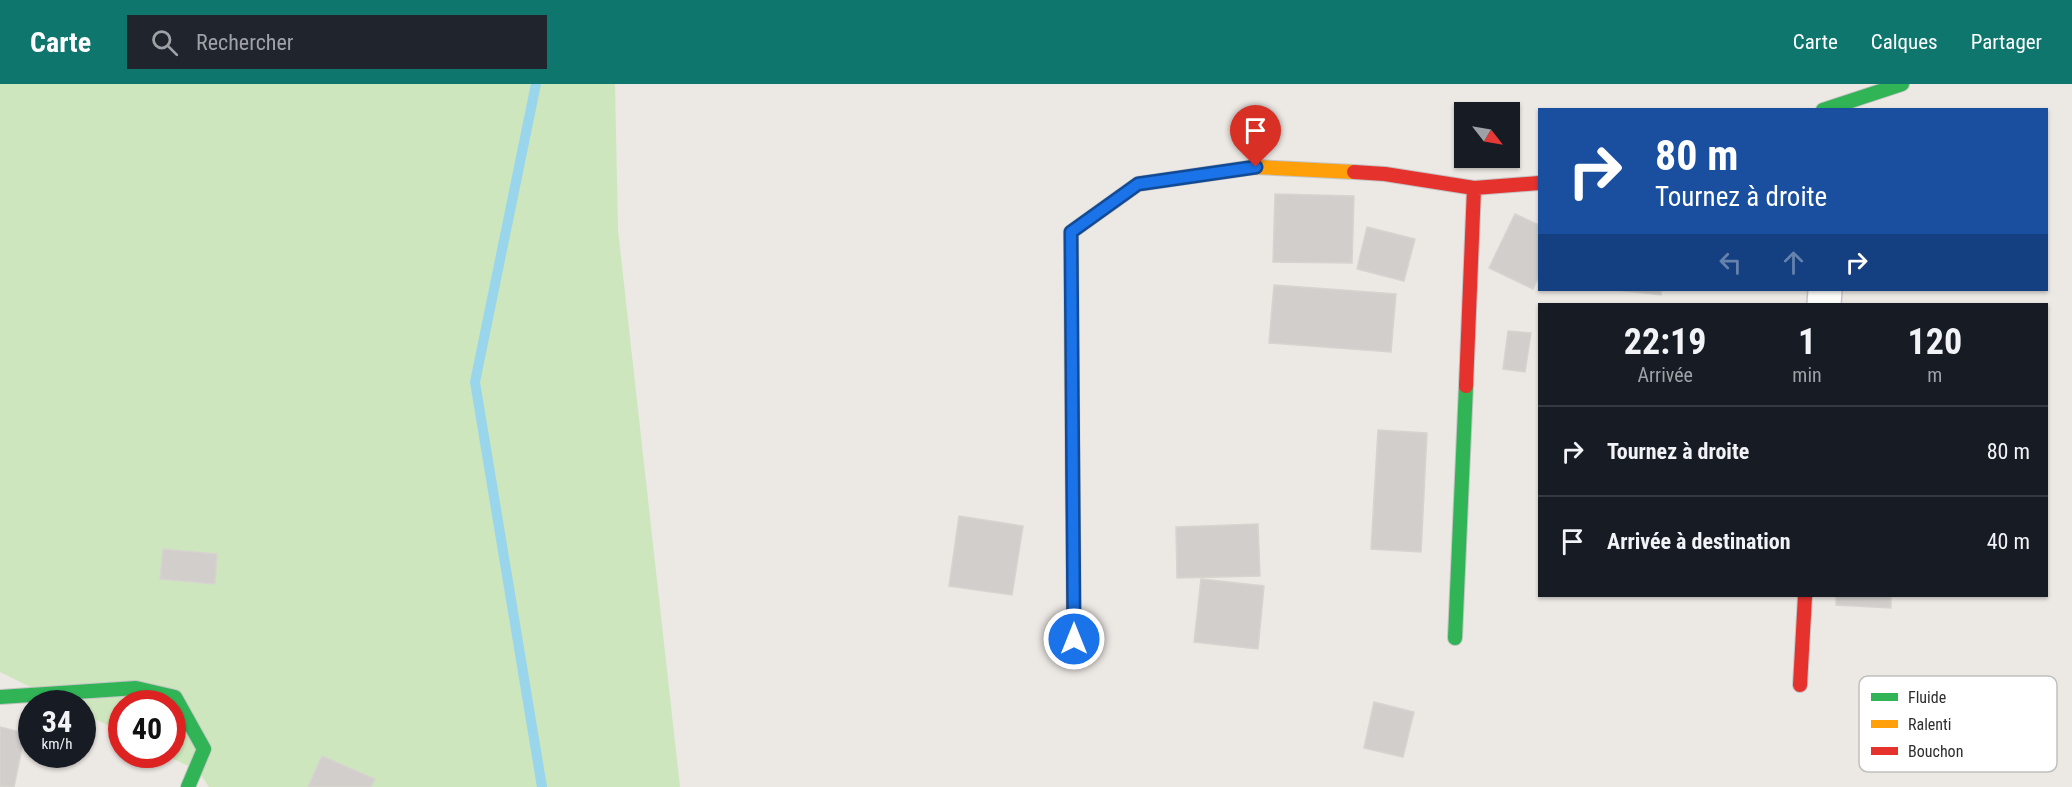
<!DOCTYPE html>
<html lang="fr">
<meta charset="utf-8">
<style>
body{margin:0;font-family:"Roboto Condensed",sans-serif;background:#20242c;color:#f1f3f6;height:100vh;display:flex;flex-direction:column;font-size:22px;white-space:nowrap}
*{box-sizing:border-box;margin:0}
p{font-size:20px;color:#9ea1a6}
.icon{flex:none;width:33px;height:33px;fill:none;stroke:currentColor;stroke-width:2;stroke-linecap:round;stroke-linejoin:round}
.map{position:relative;flex:1;overflow:hidden}
.sheet{position:absolute;left:1538px;top:219px;width:510px;height:294px;display:flex;flex-direction:column;background:#171b24;border-radius:0px;box-shadow:0 2px 4px #0004}
.sheet>*{flex:none}
.guide{position:absolute;left:1538px;top:24px;width:510px;height:183px;border-radius:0px;box-shadow:0 2px 4px #0004;background:#1a4fa0;color:#fff;overflow:hidden}
.needle{width:39px;rotate:121deg}
.buttons{position:absolute;left:1454px;top:18px;display:grid;gap:12px}
.buttons a{display:grid;place-items:center;width:66px;height:66px;border-radius:0px;background:#171b24;box-shadow:0 2px 4px #0004;font-size:30px}
.speed{position:absolute;left:18px;top:606px;display:flex;gap:12px;font-size:30px;font-weight:700;text-align:center}
.speed>*{display:grid;place-content:center;width:78px;height:78px;border-radius:50%;background:#171b24;box-shadow:0 2px 4px #0004;line-height:1}
.speed small{font-size:15px;font-weight:400}
.speed .limit{border:9px solid #d22;background:#fff;color:#111}
.pin{position:absolute;display:grid;place-items:center;width:51px;height:51px;color:#fff;margin:-62px -26px;border-radius:50% 50% 50% 0;rotate:-45deg;box-shadow:0 0 6px #0007}
.pin .icon{rotate:45deg}
.me{position:absolute;width:66px;margin:-33px;rotate:0deg;stroke-linejoin:round;filter:drop-shadow(0 0 4px #0008)}
.turn{display:flex;align-items:center;gap:21px;height:126px;padding:0 18px;font-size:27px}
.turn .icon{width:78px;height:78px;stroke-width:2.5}
.turn b{display:block;font-size:42px;line-height:51px}
.lanes{display:flex;align-items:center;height:57px;padding:0 18px;background:#0003;justify-content:center;gap:30px;direction:ltr}
.lanes .off{opacity:.35}
.eta{display:flex;justify-content:space-evenly;align-items:center;height:102px;text-align:center}
.eta b{font-size:36px;font-weight:700;line-height:42px}
ul{padding:0;list-style:none}
li{display:flex;align-items:center;gap:18px;height:90px;padding:0 18px;border-top:2px solid #363941}
li div{flex:1}
li b{display:block;font-size:22px}
li em{font-style:normal}
header{display:flex;align-items:center;gap:36px;box-sizing:border-box;height:84px;padding:0 30px;background:#0f766e;color:#fff}
header strong{font-size:28px}
nav{display:flex;gap:33px;margin-inline-start:auto;font-size:21px}
.search{width:420px;height:54px;background:#20242c;display:flex;align-items:center;gap:15px;box-sizing:border-box;padding:0 21px;border-radius:0px;color:#9ea1a6;font-size:22px}
.map>svg:first-child{display:block}
.green{fill:#cee6be}
.lines{fill:none;stroke-linecap:round;stroke-linejoin:round}
.stream{stroke:#99d6ec;stroke-width:10}
.building{fill:#d1cecb;stroke:#d7d4d0;stroke-width:1.5}
.street-casing{stroke:#c5c4c5;stroke-width:36}
.fast-casing{stroke:#c5c4c5;stroke-width:16}
.slow-casing{stroke:#c5c4c5;stroke-width:16}
.jam-casing{stroke:#c5c4c5;stroke-width:16}
.street{stroke:#fcfcfb;stroke-width:33}
.fast{stroke:#30b455;stroke-width:14}
.slow{stroke:#ff9f0a;stroke-width:14}
.jam{stroke:#e5322d;stroke-width:14}
.route-casing{stroke:#114b97;stroke-width:15}
.route{stroke:#1a73e8;stroke-width:10}
.key{fill:#fff;stroke:#c0c0c0;stroke-width:1.5}
.key-label{font-size:16px;fill:#2e2e2e}
</style>
<header>
<strong>Carte</strong>
<div class="search"><svg class="icon" aria-label="search" viewBox="0 0 24 24"><circle cx="10" cy="10" r="6"/><path d="M15 15l6 6"/></svg>Rechercher</div>
<nav><a>Carte</a><a>Calques</a><a>Partager</a></nav>
</header>
<div class="map">
<svg width="2072" height="703" viewBox="0 0 2072 703">
<rect width="100%" height="100%" fill="#ece8e4"/>
<path class="green" d="M0 0H615L618 146 680 703H209L198 687 166 671 172 670V620H122L121 648 83 629 82 620 63 619 0 588Z"/>
<g class="lines">
<path class="stream" d="M536 0 475 298 542 703"/>
</g>
<path class="building" d="M1275 110 1354 112 1352 179 1273 178Z
M1515 130 1539 141V192L1533 205 1489 184Z
M1367 143 1415 155 1404 197 1357 185Z
M1274 201 1396 210 1391 268 1269 259Z
M1617 206H1661V211Z
M1508 247 1531 249 1525 288 1503 285Z
M1378 346 1427 349 1421 468 1371 465Z
M959 432 1023 442 1012 511 949 502Z
M1258 440 1260 492 1177 494 1176 443Z
M163 465 217 470 215 500 160 495Z
M1201 495 1264 502 1258 565 1194 558Z
M1836 512H1891V524L1836 521Z
M1374 618 1414 628 1403 673 1364 664Z
M0 643 25 649 14 703H0Z
M322 672 375 695 371 703H308Z"/>
<g class="lines">
<defs>
<path id="street" d="M1824 220 1825 206"/>
<path id="fast" d="M1823 26 1902 0
M1455 554 1466 302
M0 613 136 604 175 613 204 665 188 703"/>
<path id="slow" d="M1072 315 1071 148 1138 100 1255 83 1354 88"/>
<path id="jam" d="M1354 88 1385 90 1474 104 1539 99
M1466 302 1474 104
M1072 315 1074 555
M1800 601 1805 512"/>
</defs>
<use href="#street" class="street-casing"/>
<use href="#fast" class="fast-casing"/>
<use href="#slow" class="slow-casing"/>
<use href="#jam" class="jam-casing"/>
<use href="#street" class="street"/>
<use href="#fast" class="fast"/>
<use href="#slow" class="slow"/>
<use href="#jam" class="jam"/>
</g>
<g class="lines">
<defs>
<path id="route" d="M1074 555 1071 148 1138 100 1256 83"/>
</defs>
<use href="#route" class="route-casing"/>
<use href="#route" class="route"/>
</g>
<rect x="1859" y="592" width="198" height="96" rx="9" class="key"/>
<rect x="1871" y="609" width="27" height="8" fill="#30b455"/>
<rect x="1871" y="636" width="27" height="8" fill="#ff9f0a"/>
<rect x="1871" y="663" width="27" height="8" fill="#e5322d"/>
<g class="key-label">
<text x="1908" y="619">Fluide</text>
<text x="1908" y="646">Ralenti</text>
<text x="1908" y="673">Bouchon</text>
</g>
</svg>
<div class="buttons">
<a><svg class="needle" viewBox="-14 -14 28 28"><path d="M0-13l5 13h-10z" fill="#e53935"/><path d="M0 13l5-13h-10z" fill="#9ea1a6"/></svg></a>
</div>
<div class="speed"><div>34<small>km/h</small></div><div class="limit">40</div></div>
<div class="pin" style="left:1256px;top:83px;background:#d93025"><svg class="icon" aria-label="arrive" viewBox="0 0 24 24"><path d="M6 21V4h12l-3 4 3 4H6"/></svg></div>
<svg class="me" style="left:1074px;top:555px" viewBox="-20 -20 40 40"><circle r="17" fill="#1a73e8" stroke="#fff" stroke-width="3"/><path d="M0-11L8 9 0 5-8 9z" fill="#fff"/></svg>
<div class="guide">
<div class="turn"><svg class="icon" aria-label="right" viewBox="0 0 24 24"><path d="M7 20v-9h11M14 6l5 5-5 5"/></svg><div><b>80 m</b>Tournez à droite</div></div>
<div class="lanes"><svg class="icon off" aria-label="left" viewBox="0 0 24 24"><path d="M17 20v-9H6M10 6l-5 5 5 5"/></svg><svg class="icon off" aria-label="ahead" viewBox="0 0 24 24"><path d="M12 20V5M6 11l6-6 6 6"/></svg><svg class="icon" aria-label="right" viewBox="0 0 24 24"><path d="M7 20v-9h11M14 6l5 5-5 5"/></svg></div>
</div>
<section class="sheet">
<div class="eta">
<div><b>22:19</b><p>Arrivée</p></div>
<div><b>1</b><p>min</p></div>
<div><b>120</b><p>m</p></div>
</div>
<ul>
<li><svg class="icon" aria-label="right" viewBox="0 0 24 24"><path d="M7 20v-9h11M14 6l5 5-5 5"/></svg><div><b>Tournez à droite</b></div><em>80 m</em></li>
<li><svg class="icon" aria-label="arrive" viewBox="0 0 24 24"><path d="M6 21V4h12l-3 4 3 4H6"/></svg><div><b>Arrivée à destination</b></div><em>40 m</em></li>
</ul>
</section>
</div>
